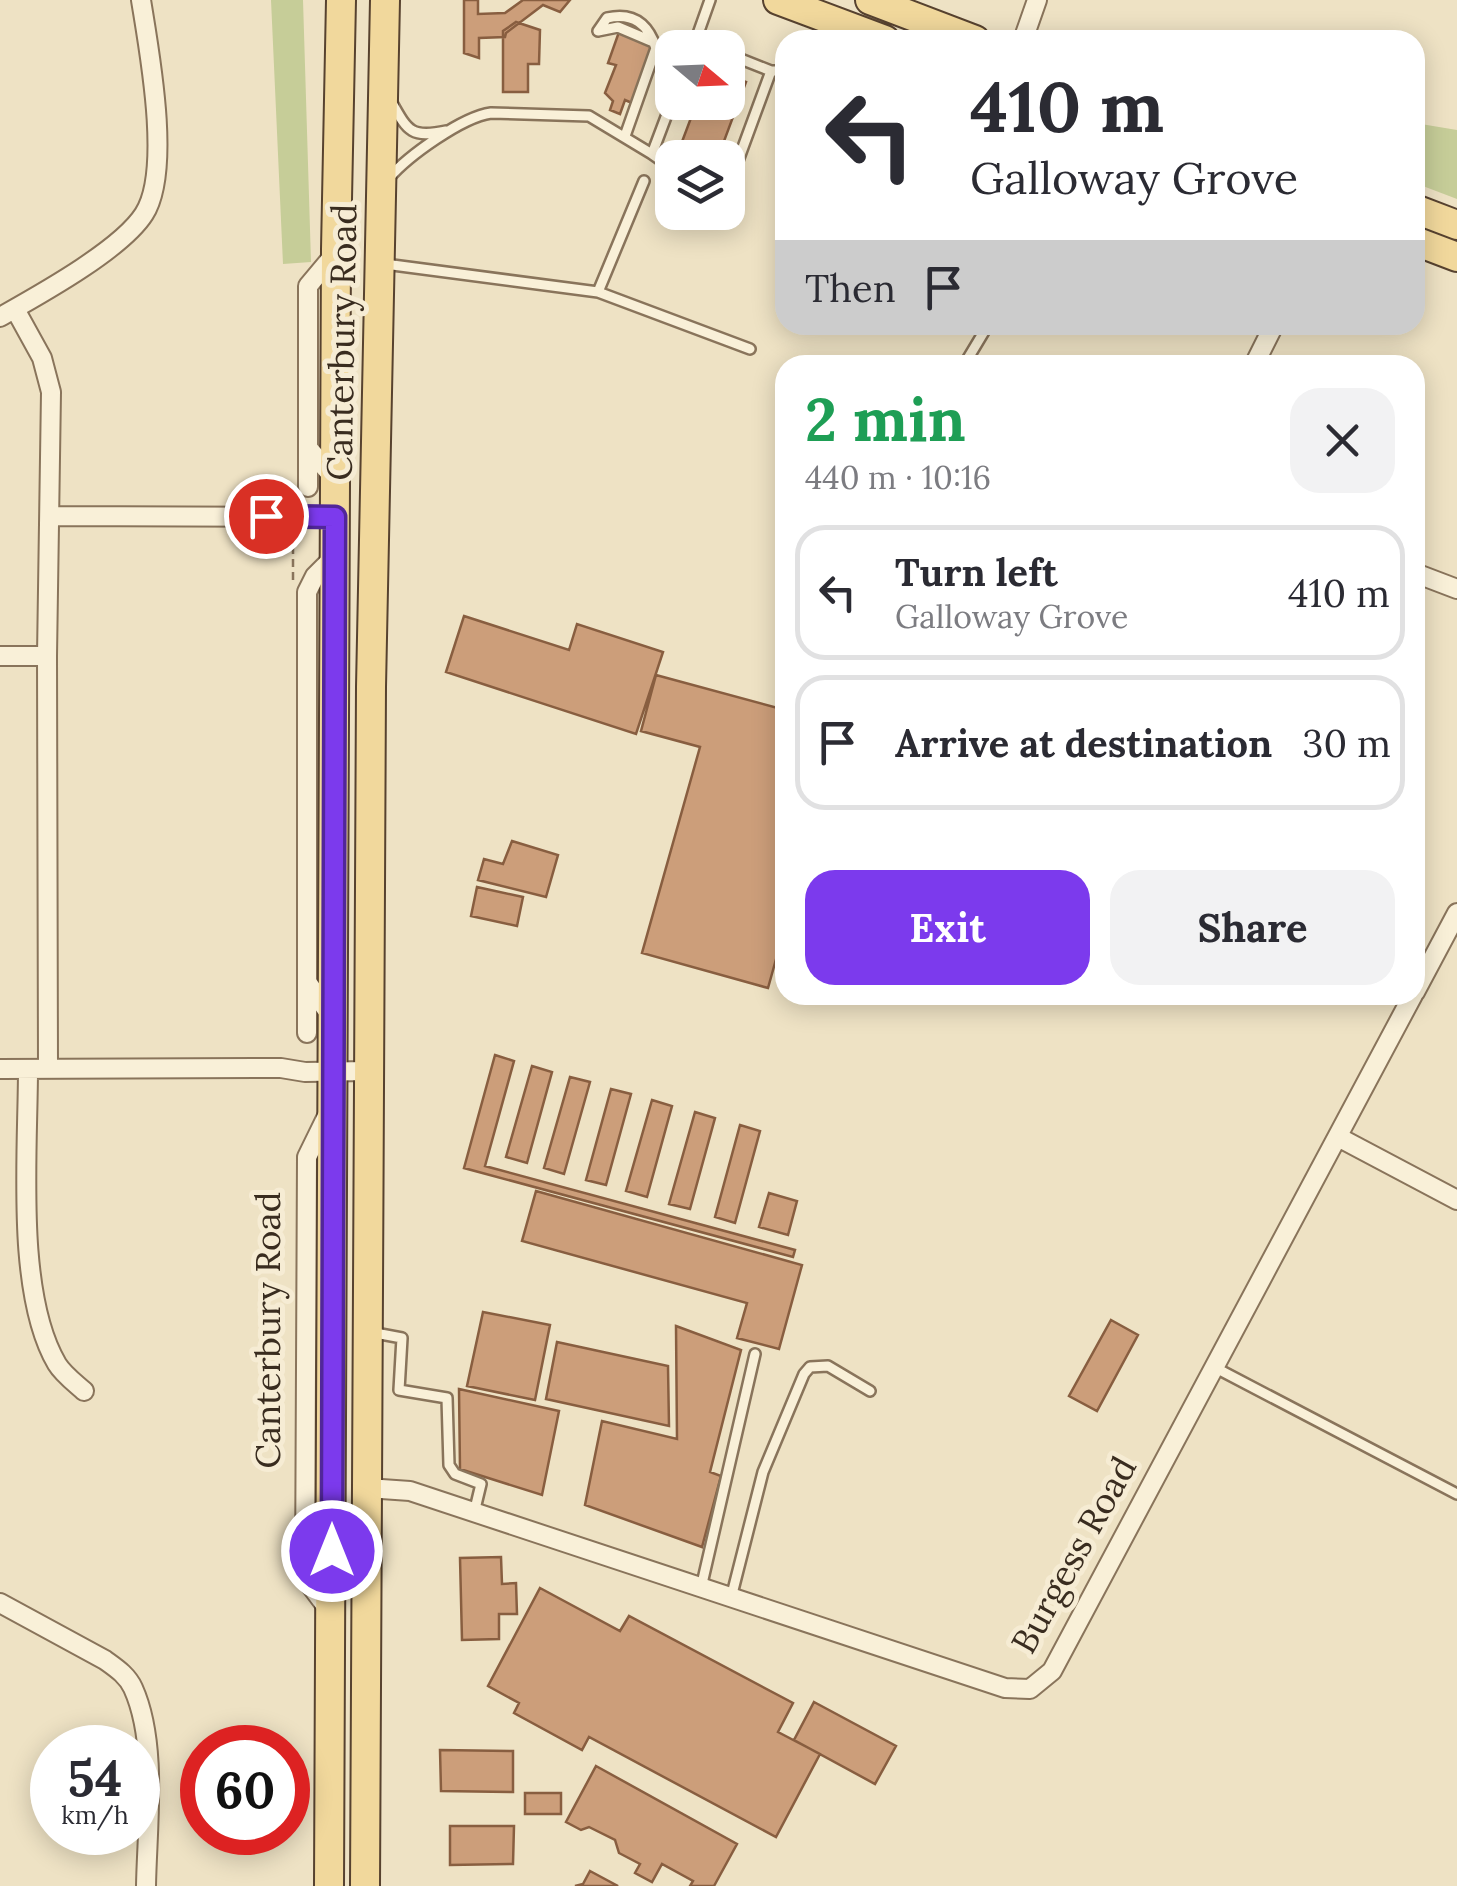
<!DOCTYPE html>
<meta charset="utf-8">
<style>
body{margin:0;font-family:Lora,serif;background:#f2f2f3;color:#2b2b33;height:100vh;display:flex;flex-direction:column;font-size:38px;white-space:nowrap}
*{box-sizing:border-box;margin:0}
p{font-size:32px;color:#7c7c81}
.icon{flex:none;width:55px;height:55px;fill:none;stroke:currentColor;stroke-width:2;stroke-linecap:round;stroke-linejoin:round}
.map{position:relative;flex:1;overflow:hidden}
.drawer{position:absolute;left:775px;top:355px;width:650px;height:650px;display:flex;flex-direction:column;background:#fff;border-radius:30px;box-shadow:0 5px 25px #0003}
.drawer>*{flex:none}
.top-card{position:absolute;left:775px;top:30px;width:650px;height:305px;border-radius:30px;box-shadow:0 5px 25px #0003;background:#fff;color:#2b2b33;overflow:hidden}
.needle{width:65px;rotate:109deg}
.tools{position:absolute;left:655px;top:30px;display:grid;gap:20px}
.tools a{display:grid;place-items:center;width:90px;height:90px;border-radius:20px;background:#fff;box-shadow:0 5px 25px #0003;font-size:50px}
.speed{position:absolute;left:30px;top:1725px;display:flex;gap:20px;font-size:50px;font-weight:700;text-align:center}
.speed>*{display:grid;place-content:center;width:130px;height:130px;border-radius:50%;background:#fff;box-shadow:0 5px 25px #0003;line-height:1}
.speed small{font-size:25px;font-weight:400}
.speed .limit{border:15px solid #d22;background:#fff;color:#111}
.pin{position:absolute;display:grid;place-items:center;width:85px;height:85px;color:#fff;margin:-42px;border:5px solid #fff;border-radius:50%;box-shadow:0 2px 10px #0007}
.me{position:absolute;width:110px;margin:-55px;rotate:0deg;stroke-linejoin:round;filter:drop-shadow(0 0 8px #0008)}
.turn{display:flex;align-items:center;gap:35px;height:210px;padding:0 30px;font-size:45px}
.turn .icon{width:130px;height:130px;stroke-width:2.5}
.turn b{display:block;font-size:70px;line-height:85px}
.then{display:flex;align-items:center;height:95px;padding:0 30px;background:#0003;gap:20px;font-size:38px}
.round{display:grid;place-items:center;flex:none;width:105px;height:105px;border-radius:30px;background:#f2f2f3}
.head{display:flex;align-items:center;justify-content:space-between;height:170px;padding:0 30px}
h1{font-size:60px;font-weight:700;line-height:75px;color:#1e9e55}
.cta{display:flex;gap:20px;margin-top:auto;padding:20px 30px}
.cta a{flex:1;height:115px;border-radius:30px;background:#7c3aed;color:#fff;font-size:40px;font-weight:700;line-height:115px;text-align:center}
.cta a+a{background:#f2f2f3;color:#2b2b33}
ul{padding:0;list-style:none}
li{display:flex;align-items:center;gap:30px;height:135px;margin:0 20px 15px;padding:0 10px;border:5px solid #e1e1e2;border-radius:30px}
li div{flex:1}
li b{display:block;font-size:38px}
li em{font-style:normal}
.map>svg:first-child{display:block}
.green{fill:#c6cd98}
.building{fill:#cc9e7a;stroke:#885e40;stroke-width:2.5}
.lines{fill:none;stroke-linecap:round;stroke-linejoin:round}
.service-casing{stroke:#89745b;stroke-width:14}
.minor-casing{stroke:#89745b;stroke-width:22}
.primary-casing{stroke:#57422f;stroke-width:32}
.path{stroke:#89745b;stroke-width:2.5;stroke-dasharray:8 5;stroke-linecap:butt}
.service{stroke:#f9f0d8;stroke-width:9}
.minor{stroke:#f9f0d8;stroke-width:18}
.primary{stroke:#f1d89c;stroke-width:28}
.route-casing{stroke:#51269a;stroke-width:25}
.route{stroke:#7c3aed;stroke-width:18}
.labels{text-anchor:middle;stroke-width:10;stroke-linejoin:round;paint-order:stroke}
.street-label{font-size:35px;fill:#392c1f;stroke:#f6ecd4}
</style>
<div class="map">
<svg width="1457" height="1886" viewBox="0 0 1457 1886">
<rect width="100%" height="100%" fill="#eee2c4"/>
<path class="green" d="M271 0H303L311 262 283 264Z
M1415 123 1457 130V199L1415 183Z"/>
<path class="building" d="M464 0H478V14L505 13 523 0H570L560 12 543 5 506 33 505 37 479 38V58L464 53Z
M516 22 540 30 539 64H528V92H503V31Z
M619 32 650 45 652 50 632 103 625 100 620 114 610 110 613 101 605 93 616 65 608 63Z
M728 75 746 82 720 152 712 149 707 158 680 147 697 102H728Z
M464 616 569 650 577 624 663 652 636 734 446 672Z
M656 675 785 710V927L768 988 642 953 700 747 641 731Z
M512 841 558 855 546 897 478 880 484 859 503 864Z
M477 887 523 897 517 926 471 916Z
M495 1055 514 1061 485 1166 795 1250 793 1257 464 1168Z
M532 1066 552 1072 527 1163 506 1157Z
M570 1077 590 1082 564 1174 544 1168Z
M611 1089 631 1094 606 1185 586 1180Z
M652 1100 672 1106 647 1197 626 1191Z
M695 1112 715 1118 690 1209 669 1204Z
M740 1125 760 1131 735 1223 715 1217Z
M536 1191 802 1265 779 1349 737 1338 747 1303 522 1241Z
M769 1193 797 1201 788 1235 759 1227Z
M483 1312 550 1325 535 1400 467 1386Z
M1111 1320 1138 1335 1097 1411 1069 1396Z
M676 1326 741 1350 710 1472 721 1476 702 1547 585 1505 602 1421 677 1439Z
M557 1342 668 1366 669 1426 546 1399Z
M459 1389 559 1411 542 1495 460 1469Z
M501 1557 502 1584 516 1583 517 1614H499V1639L462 1640 460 1558Z
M540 1588 620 1631 629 1616 793 1703 778 1732 820 1754 776 1837 589 1737 582 1750 514 1713 519 1703 488 1686Z
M814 1702 896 1746 875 1784 794 1740Z
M440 1750 513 1751V1792L441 1791Z
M596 1766 737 1844 714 1886H690L693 1881 662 1864 652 1882 635 1873 640 1864 619 1853 615 1840 589 1827 581 1830 566 1822Z
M525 1793H561V1814H525Z
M450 1826H514L513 1864 450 1865Z
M590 1871 618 1886H575L583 1884Z"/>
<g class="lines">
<defs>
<path id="service" d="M598 31 607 18C633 12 648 24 656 48L625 136
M598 31 618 27 651 41
M695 42 710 48
M693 48 710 0
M728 54 771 71H785
M392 103C408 132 412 138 446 131
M652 154 672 168
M389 178C408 156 462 117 491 113L589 116 652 154 672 101
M728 188 771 71
M385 264 598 292 750 349
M598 292 644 181
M964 365 988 325
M370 1332 402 1338 399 1390 447 1398 449 1465 455 1474 481 1484 474 1513
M1214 1367 1457 1494
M701 1588 755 1354
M731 1598 763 1472 804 1374 810 1367 828 1366 870 1391"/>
<path id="minor" d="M1023 40 1037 0
M334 255 308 286V448L335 479
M15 309 42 358 51 392 47 656 48 1068
M0 317C39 295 121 250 144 214 172 171 149 50 141 0
M1254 365 1274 325
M308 487V448
M51 516 335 517
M1415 573 1457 589
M0 656H47
M307 982V1033
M1415 992 1457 913
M331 1016 307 982V592L315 576 335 556
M0 1069 281 1068 305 1072 368 1071
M28 1069C28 1152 15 1293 57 1364 63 1374 75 1383 84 1391
M1338 1137 1457 1200
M367 1488 410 1491 1005 1688 1030 1689 1052 1671 1413 995
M0 1603 105 1660C116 1668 127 1675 133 1688 158 1743 147 1826 146 1886
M329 1610 305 1578 307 1157 330 1110"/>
<path id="primary" d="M778 0 885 40
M870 0 975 40
M1415 209 1457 225
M1415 241 1457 257
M329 1886 336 249 341 0
M365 1886 371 687 385 0"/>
</defs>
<use href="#service" class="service-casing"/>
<use href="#minor" class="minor-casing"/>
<use href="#primary" class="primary-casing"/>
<path class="path" d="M293 580V533"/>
<use href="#service" class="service"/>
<use href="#minor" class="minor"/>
<use href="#primary" class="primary"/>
</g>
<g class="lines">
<defs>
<path id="route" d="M266 516 335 517 332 1551"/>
</defs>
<use href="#route" class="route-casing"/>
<use href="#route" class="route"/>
</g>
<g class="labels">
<g class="street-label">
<text transform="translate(342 342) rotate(-89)" y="12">Canterbury Road</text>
<text transform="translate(268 1330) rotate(-90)" y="12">Canterbury Road</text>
<text transform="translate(1074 1555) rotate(-61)" y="12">Burgess Road</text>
</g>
</g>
</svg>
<div class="tools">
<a><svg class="needle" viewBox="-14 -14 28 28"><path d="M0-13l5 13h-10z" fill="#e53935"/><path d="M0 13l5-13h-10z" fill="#7c7c81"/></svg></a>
<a><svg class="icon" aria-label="layers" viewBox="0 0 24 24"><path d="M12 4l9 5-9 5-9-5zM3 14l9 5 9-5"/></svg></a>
</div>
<div class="speed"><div>54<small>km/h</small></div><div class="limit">60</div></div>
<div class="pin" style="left:266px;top:516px;background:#d93025"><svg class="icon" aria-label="arrive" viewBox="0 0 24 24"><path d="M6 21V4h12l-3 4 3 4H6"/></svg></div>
<svg class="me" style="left:332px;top:1551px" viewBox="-20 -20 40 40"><circle r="17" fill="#7c3aed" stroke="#fff" stroke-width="3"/><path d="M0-11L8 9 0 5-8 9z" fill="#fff"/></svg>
<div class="top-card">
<div class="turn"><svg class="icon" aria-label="left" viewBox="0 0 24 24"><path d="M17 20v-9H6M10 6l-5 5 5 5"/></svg><div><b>410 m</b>Galloway Grove</div></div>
<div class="then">Then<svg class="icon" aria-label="arrive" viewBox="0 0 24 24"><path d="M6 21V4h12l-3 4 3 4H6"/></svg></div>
</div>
<section class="drawer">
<div class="head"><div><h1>2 min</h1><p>440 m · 10:16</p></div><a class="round"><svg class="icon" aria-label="close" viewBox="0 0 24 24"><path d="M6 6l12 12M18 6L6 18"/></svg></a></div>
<ul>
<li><svg class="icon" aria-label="left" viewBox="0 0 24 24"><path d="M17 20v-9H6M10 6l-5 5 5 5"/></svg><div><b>Turn left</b><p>Galloway Grove</p></div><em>410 m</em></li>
<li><svg class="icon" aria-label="arrive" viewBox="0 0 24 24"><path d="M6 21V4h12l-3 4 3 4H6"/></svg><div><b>Arrive at destination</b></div><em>30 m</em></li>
</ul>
<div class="cta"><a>Exit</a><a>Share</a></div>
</section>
</div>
